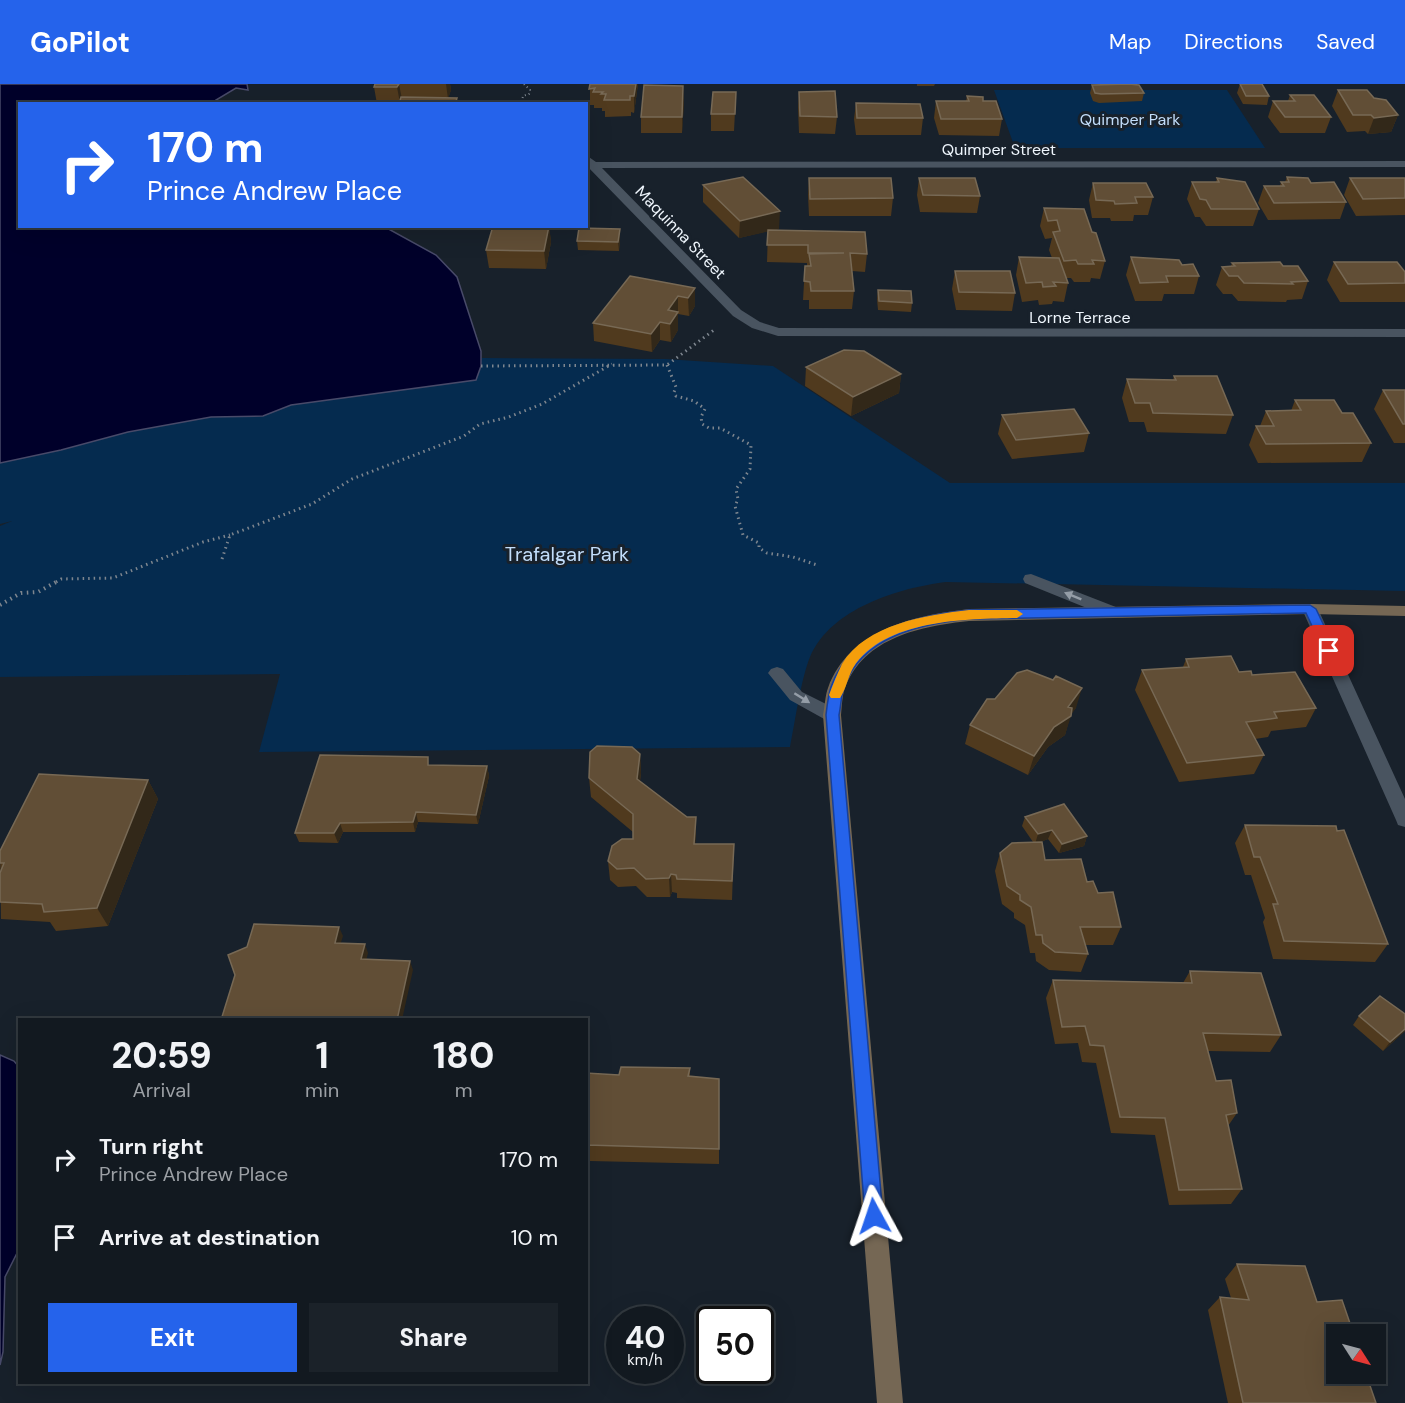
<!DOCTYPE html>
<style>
body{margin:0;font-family:"DM Sans",sans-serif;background:#1b2229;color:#f1f3f6;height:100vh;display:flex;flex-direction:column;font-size:22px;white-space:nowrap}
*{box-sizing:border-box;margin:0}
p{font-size:20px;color:#9ca0a5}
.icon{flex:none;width:33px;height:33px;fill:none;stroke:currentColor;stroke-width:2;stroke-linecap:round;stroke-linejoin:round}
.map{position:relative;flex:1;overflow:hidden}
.sheet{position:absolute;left:18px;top:934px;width:570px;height:366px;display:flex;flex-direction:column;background:#121920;border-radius:0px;box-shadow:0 6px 24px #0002,0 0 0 2px #31383e}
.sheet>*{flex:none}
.banner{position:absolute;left:18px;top:18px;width:570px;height:126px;border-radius:0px;box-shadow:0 6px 24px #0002,0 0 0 2px #31383e;background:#2563eb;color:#fff;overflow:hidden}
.needle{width:39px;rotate:126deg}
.fabs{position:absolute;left:1326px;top:1240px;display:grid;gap:12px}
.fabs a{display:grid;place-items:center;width:60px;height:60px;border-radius:0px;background:#121920;box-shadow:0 6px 24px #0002,0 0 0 2px #31383e;font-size:30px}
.speed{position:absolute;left:606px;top:1222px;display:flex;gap:12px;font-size:30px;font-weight:700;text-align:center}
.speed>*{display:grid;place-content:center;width:78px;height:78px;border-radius:50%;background:#121920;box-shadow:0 6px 24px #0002,0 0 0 2px #31383e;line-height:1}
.speed small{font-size:15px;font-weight:400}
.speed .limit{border:3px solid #111;border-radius:9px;background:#fff;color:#111}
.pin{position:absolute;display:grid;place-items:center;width:51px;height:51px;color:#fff;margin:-26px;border-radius:12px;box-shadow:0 3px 9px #0006}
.me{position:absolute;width:66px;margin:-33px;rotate:355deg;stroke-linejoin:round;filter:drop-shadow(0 0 4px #0008)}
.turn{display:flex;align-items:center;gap:21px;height:126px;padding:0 30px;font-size:27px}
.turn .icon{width:78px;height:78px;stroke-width:2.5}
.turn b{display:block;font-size:42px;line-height:51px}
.eta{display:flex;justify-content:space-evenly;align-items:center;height:102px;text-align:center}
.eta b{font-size:36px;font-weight:800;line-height:42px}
.action{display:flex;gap:12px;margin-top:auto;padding:12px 30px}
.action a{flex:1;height:69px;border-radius:0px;background:#2563eb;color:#fff;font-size:24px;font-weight:800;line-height:69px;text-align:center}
.action a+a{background:#1b2229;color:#f1f3f6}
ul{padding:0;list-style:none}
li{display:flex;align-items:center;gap:18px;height:78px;padding:0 30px}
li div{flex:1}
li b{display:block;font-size:22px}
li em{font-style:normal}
header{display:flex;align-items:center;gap:36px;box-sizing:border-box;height:84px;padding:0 30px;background:#2563eb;color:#fff}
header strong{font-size:28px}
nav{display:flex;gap:33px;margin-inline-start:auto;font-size:21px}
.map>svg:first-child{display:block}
.green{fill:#052b4f}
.water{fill:#00002a;stroke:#484a69;stroke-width:1.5}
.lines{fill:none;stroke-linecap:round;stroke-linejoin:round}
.path-far2{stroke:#7e868f;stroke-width:2;stroke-dasharray:1 3;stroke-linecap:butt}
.path-far1{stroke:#7e868f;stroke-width:3;stroke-dasharray:1.5 4;stroke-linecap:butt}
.path{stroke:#7e868f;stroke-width:4;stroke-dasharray:1.5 4.5;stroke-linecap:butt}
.lane{fill:#495460;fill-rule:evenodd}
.street{fill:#495460;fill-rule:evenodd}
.secondary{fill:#756754;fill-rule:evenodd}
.wall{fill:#503a1e}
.shaded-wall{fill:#322819}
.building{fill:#614e36;stroke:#776955;stroke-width:1.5}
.oneway{fill:#949da7}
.route{fill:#2563eb;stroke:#184099;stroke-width:1.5}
.slow{fill:#f59e0b}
.labels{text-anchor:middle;stroke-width:6;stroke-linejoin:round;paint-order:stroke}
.far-park-label{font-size:16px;fill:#c2ddfa;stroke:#18212b}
.far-street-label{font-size:16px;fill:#eff6fd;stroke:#18212b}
.park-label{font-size:20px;fill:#c2ddfa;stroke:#18212b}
</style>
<header>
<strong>GoPilot</strong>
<nav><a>Map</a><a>Directions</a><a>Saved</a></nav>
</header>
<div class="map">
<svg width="1405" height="1319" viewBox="0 0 1405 1319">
<rect width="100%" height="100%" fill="#18212b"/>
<path class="green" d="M994 6H1227L1265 64H1015Z
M482 274 665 275 773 282 950 399H1405V507L946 498C899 504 831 524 810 573 801 595 795 638 790 663L259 668 280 590 0 593V442L12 437 0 440V379L61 366 128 348 211 333 263 332 291 321 476 296Z"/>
<path class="water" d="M0 0H247L248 6 236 4 216 16 218 19 20 20V142L385 143 436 171 457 193 481 267V282L476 296 291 321 263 332 211 333 128 348 61 366 0 379Z
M0 971 14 977 19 983V1165L5 1193 3 1268 0 1281Z"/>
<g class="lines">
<path class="path-far2" d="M524 0 530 6 529 10 523 12 522 17 525 20"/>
<path class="path-far1" d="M667 281 676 303 674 308 676 312 694 317 705 325 701 333 702 340 709 344H720L751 361 750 385 736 405 738 415 735 422 743 451 759 459V464L767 469 793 473 817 481
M481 282 667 281 714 246
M222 475 230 451 312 420 352 395 464 352 480 340 509 333 542 320 612 280
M56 498 61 495 113 494 203 458 230 451"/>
<path class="path" d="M0 521 21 509 38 508 58 497"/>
<path class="lane" d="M1031 490 1121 525 1123 529 1121 533H1109L1025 499 1023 495 1025 491Z
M777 583 783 585 802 608 838 626 841 631 838 636 832 637 826 636 790 616 768 589 771 585Z"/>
<path class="street" d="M586 71 596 78 1405 77V83L602 84 741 226 760 238 779 244 1405 245V253L778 252 752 244 733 232 586 81Z
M1310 520 1316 521 1318 525 1405 715V743L1398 741 1396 736 1302 525 1304 521Z"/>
<path class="secondary" d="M1310 520 1405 522V532L1310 530 969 537C922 542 864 553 845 604 842 612 842 622 841 631L903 1319H877L823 631C825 622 825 612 828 604 850 545 913 532 969 525Z"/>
</g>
<path class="wall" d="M375 0H450L451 6 448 14H457L458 20H377L374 3Z
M590 0H638L634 29 631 28V32L605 33V27H602V24H594V21H590Z
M917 0H935L934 2H917Z
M1240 0 1269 12 1267 21 1243 20 1237 9Z
M1092 1 1144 9 1142 17 1099 19 1093 17 1090 9Z
M1338 6 1374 14 1398 31 1391 48 1368 50 1365 47 1347 48 1332 22Z
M736 8 734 47H711V30Z
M799 8 837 33 835 50 799 49 798 24Z
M1290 11 1331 33 1325 49H1280L1268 33 1273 17H1288Z
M967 12 983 17 1002 35 999 52 939 51 934 34 936 17H966Z
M684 18 682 49H641V33Z
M856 19 923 34 921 51H856L854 35Z
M1287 93 1311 99 1346 118 1340 135 1268 136 1258 119 1264 102H1280L1281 98H1285Z
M809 94 893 114 891 132H809L808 111Z
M919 94 980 112 977 129 920 128 917 111Z
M1217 94 1259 125 1253 142H1206L1200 133H1195L1187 115 1192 98H1216Z
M1350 94H1405V131L1356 132 1344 111Z
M1093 99 1153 113 1148 131H1134L1133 137H1111L1110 134H1092L1089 116Z
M703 101 779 145 773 146 867 170 865 188 852 187 854 207 852 225H809V216H803L805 182H807V179L767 178 768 147 739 154 703 118Z
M1044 124 1092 148 1105 177 1100 195 1091 194 1090 198H1074L1071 194H1066L1068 199 1064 218 1053 217 1052 220 1039 221 1038 216 1022 218 1016 191 1019 173 1052 174 1049 166 1052 154 1045 155 1040 142Z
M549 142 551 158 546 185 489 184 486 166Z
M620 154 619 167 578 166 577 157Z
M1131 173 1182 181 1199 192 1194 210H1164L1162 217H1135L1126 191Z
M1334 178 1405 188V218H1340L1327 196Z
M1232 179 1283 182 1308 197 1302 215 1287 216 1286 218 1238 217 1232 210H1223L1216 201 1222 183 1231 182Z
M955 187 1015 209 1012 227 956 226 952 205Z
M695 204V222L689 232 678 230V246L671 258 660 256 652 268 594 257 593 239Z
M878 206 912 219 911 228 878 226 877 215Z
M806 283 901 290 899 309 851 332 805 302Z
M1174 292 1233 331 1226 350 1147 348 1144 338H1129L1122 314 1127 295 1173 296Z
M1383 306H1405V359H1394L1374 325Z
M1295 316 1342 329 1371 359 1362 378 1258 379 1249 361 1256 342H1260L1266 327H1291Z
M1002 331 1089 349 1084 368 1012 375 998 350Z
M1186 575 1252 591 1316 624 1306 643 1271 647 1268 653 1255 655 1264 671 1254 690 1179 698 1135 606 1142 586 1183 583Z
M1076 624 1071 629 1065 651 1048 663 1028 691 965 660 970 641Z
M640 670 641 689 640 697 687 733H696L695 760H734L732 816 677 814V809L672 808 670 813H647L636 802 618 803 610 796 608 777 633 755V748L591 713 589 694Z
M430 681 487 682 489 692 478 740 418 738 415 748H343L338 759 299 758 295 749Z
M148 696 158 715 108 842 56 847 50 838 1 835 0 767Z
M1025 733 1087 752 1084 762 1059 769 1048 755 1040 758 1045 776 1087 798 1098 809 1121 843 1113 861H1085L1088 870 1081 888 1049 886 1036 877 1035 869H1030L1025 841 1014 834V829L1002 820 995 787 1000 769 1033 758 1022 742Z
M1245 741 1337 747 1388 860 1375 878 1273 875 1263 838 1265 834 1251 791H1245L1235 759Z
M1190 887 1281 951 1270 968 1208 967 1216 997 1237 1029 1228 1042 1242 1105 1231 1120 1169 1121 1155 1051 1111 1049 1096 979 1082 978 1078 959 1055 960 1046 914 1053 896 1183 899Z
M1405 930V947L1383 967 1353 941 1359 932Z
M690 984V992L719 995V1080L590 1077 588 1088H586V989L619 991Z
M1237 1180 1317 1218 1376 1319H1228L1208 1226 1220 1213 1231 1214 1225 1195Z"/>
<path class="shaded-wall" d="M399 0 402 15 400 19 397 3Z
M446 0H450L451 6 448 15Z
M636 0H638L634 29V12Z
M683 2 684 18 682 49V33Z
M1398 31 1391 48 1368 50 1374 34Z
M780 127 779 145 739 154 740 137Z
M549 142 551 158 546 185 544 167Z
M620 145V154L619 167 618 158Z
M695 204V222L689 232 688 214Z
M678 212V246L671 258 670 240 668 226Z
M660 238V256L652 268 651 250Z
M901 290 899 309 851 332 853 313Z
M1082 604 1076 624 1068 635 1071 632 1065 651 1048 663 1028 691 1034 672Z
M640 670 641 689 638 714 637 695Z
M487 682 489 692 478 740 476 731Z
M148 696 158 715 108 842 97 824Z
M416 728 418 738 415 748 413 738Z
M696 733V751L694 778V760Z
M340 739 343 748 338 759 334 749Z
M1052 746 1048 755 1035 760 1038 750Z
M1087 752 1084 762 1059 769 1062 760Z
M671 790 672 808 670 813 669 794Z
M339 843 343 852 338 868 335 859Z
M365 860 368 869 364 885 361 875Z
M410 877 413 886 402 936H397Z
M1405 945V947L1383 967 1390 958Z
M587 1061 590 1077 588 1088 586 1078Z"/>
<path class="building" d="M375 0H399L397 3H374Z
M590 0H636L634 12H630V16H604L606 10H601L603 8H593L595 4 589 5Z
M1129 0 1139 1 1144 9 1101 10 1095 9 1092 1Z
M1240 0H1262L1269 12H1246Z
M644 1 683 2 682 33H641Z
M1338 6H1367L1374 14 1386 16 1398 31 1374 34 1371 31H1353Z
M835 7 837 33 800 32 799 8Z
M713 8H736L735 30H711Z
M1290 11H1314L1331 33H1285L1273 17H1295Z
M967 12 983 13V17H996L1002 35H941L936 17H969Z
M401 13 457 14 455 20H399Z
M856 19 920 20 923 34H857Z
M743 93 780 127 740 137 703 101Z
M1287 93 1308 94 1311 99 1334 98 1346 118 1274 119 1264 102H1284L1281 98H1289Z
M809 94H891L893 114 810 115Z
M919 94H975L980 112 923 111Z
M1217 94 1245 98 1259 125H1211L1206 116 1200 115 1192 98H1219Z
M1350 94H1405V114L1363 115Z
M1093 99H1146L1153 113H1135L1137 119 1115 120 1114 117 1096 116Z
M1044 124 1084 125 1092 148 1096 149 1105 177 1092 176 1094 180H1078L1076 176 1064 177 1053 148 1060 147 1057 136 1048 137Z
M493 142H549L544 167 486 166Z
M579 144 620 145 618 158 577 157Z
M768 146 865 148 867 170 850 169 854 207H811L810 198 804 197 805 182H811L809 170 844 169H808V161H767Z
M1019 173 1059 174 1068 199 1053 198 1056 202 1043 203 1042 198 1026 199Z
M1131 173 1179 176 1182 181 1193 180 1199 192H1166L1168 198 1140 199Z
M1280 178 1283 182H1298L1308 197 1291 198 1293 200 1244 199 1238 192H1229L1222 183 1235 182 1232 179Z
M1334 178H1397L1405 188V199L1348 200Z
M955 187H1010L1015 209 959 208Z
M630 192 695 204 688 214 678 212 668 226 678 228 670 240 660 238 651 250 593 239Z
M878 206 911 207 912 219 879 217Z
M844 266 864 267 901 290 853 313 806 283Z
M1174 292H1217L1233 331 1153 329 1150 319H1135L1127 295 1176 296Z
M1383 306H1405V340H1403Z
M1295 316H1334L1342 329H1353L1371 359 1266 360 1256 342H1274L1266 327 1301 326Z
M1074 325 1089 349 1016 356 1002 331Z
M1231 572 1239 588 1251 587 1252 591 1295 588 1316 624 1274 628 1277 634 1246 638 1264 671 1187 679 1142 586 1189 583 1186 575Z
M1027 586 1053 596 1056 592 1082 604 1068 623 1072 624 1071 632 1054 643 1034 672 970 641 987 615H995L1017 589Z
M597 662 632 663 640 670 637 695 687 733H696L694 760H734L732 797 677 795 676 791 671 790 669 794 646 795 634 784 617 785 608 777 612 762 622 755H633V730L589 694 590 668Z
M320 671 428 673V681L487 682 476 731 416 728 413 738 340 739 334 749H295Z
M39 690 148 696 97 824 44 828 42 820 0 818V789L4 779H0V767Z
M1064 720 1087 752 1062 760 1052 746 1038 750 1025 733Z
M1245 741 1336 742 1337 747 1344 746 1388 860 1284 857 1273 820H1278L1260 773H1254Z
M1042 758 1045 776 1081 775 1087 798 1093 797 1098 809 1113 808 1121 843H1080L1088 870 1055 868 1043 859 1042 851H1036L1031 823 1020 816V811L1007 802 1000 769 1012 759Z
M254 840 339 843 335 859 365 860 361 875 410 877 397 936H221L235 891 228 871 247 863Z
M1190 887 1261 889 1281 951 1203 949 1216 997 1231 996 1237 1029 1226 1031 1242 1105 1179 1106 1165 1034 1120 1033 1104 962 1090 961 1085 942 1062 943 1053 896 1192 899Z
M1380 912 1405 930V945L1390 958 1359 932Z
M621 983 690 984 688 992 719 995V1065L587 1061 586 1066V989L619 991Z
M1237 1180 1305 1182 1317 1218 1342 1216 1354 1251H1336V1290H1366L1376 1319H1243L1220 1213 1249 1216Z"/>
<defs><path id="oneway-solid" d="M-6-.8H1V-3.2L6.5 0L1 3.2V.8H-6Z" transform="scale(1.5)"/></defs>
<g class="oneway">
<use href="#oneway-solid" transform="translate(1073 512) rotate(-158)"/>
<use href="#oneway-solid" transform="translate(802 614) rotate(32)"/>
</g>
<path class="route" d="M1310 521 1316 525 1336 567 1334 570H1325L1306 529 969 535C921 540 862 552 844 603 841 612 841 622 839 631L883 1132 880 1138 874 1141 867 1138 865 1132 826 631C827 622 828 612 831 603 851 546 915 532 969 526Z"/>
<path class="slow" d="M969 526H1017L1023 530 1017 534C966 535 884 535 853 584 848 593 846 605 840 614H831L829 611C833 601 837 590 842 580 866 540 926 531 969 526Z"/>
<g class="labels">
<g class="far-park-label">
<text x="1130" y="41">Quimper Park</text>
</g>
<g class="far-street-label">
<text x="999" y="71">Quimper Street</text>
<text transform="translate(681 148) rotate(46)" y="6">Maquinna Street</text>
<text x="1080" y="239">Lorne Terrace</text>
</g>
<g class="park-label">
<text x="567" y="477">Trafalgar Park</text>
</g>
</g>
</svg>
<div class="fabs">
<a><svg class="needle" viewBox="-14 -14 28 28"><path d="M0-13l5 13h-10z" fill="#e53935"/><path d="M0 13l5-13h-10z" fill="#9ca0a5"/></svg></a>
</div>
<div class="speed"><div>40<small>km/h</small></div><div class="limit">50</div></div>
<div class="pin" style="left:1329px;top:567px;background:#d93025"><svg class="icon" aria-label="arrive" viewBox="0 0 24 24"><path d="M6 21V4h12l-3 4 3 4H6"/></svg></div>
<svg class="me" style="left:874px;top:1132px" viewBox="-20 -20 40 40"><path d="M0-17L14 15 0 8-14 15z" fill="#2563eb" stroke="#fff" stroke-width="4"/></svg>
<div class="banner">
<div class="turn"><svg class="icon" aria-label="right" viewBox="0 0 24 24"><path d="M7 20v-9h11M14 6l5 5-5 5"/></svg><div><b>170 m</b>Prince Andrew Place</div></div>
</div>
<section class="sheet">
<div class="eta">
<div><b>20:59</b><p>Arrival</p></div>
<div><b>1</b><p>min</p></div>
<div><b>180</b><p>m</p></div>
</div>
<ul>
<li><svg class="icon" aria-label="right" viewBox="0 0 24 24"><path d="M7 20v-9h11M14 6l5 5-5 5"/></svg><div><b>Turn right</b><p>Prince Andrew Place</p></div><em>170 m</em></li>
<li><svg class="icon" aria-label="arrive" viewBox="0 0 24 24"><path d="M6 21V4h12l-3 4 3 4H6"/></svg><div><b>Arrive at destination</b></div><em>10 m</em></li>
</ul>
<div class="action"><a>Exit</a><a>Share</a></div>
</section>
</div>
